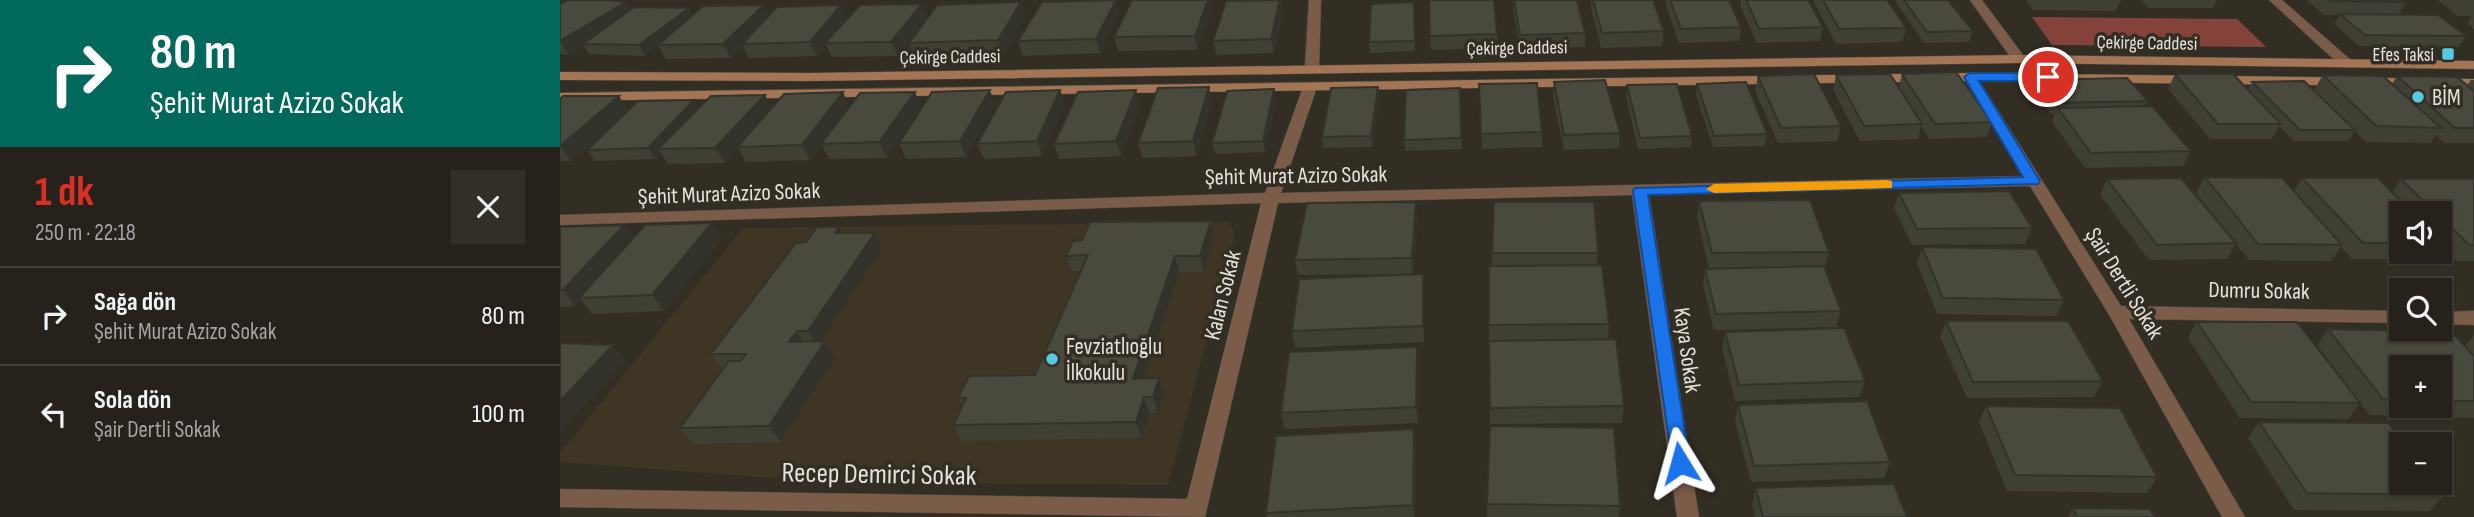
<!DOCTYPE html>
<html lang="tr">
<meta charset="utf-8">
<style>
body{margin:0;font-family:"Sofia Sans Condensed",sans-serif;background:#322f28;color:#f1f3f6;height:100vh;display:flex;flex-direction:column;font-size:26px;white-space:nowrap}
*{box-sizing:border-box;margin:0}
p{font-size:23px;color:#a4a4a3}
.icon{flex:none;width:38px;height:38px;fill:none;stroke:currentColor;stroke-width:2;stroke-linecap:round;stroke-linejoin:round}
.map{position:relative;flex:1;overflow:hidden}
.sheet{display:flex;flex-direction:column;background:#26221b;width:560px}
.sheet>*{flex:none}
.guide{background:#00695c;color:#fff;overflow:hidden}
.tools{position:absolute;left:1829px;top:201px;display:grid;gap:14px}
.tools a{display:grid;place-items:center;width:63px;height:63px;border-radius:0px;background:#26221b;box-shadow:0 2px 5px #0004,0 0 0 2px #423f3a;font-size:35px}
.pin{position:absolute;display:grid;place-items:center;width:60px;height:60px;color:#fff;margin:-30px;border:4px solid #fff;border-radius:50%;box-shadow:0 2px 7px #0007}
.me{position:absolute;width:77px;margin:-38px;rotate:352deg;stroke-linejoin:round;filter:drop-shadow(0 0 5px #0008)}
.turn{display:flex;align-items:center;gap:24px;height:147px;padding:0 35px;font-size:32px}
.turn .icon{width:91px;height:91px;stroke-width:2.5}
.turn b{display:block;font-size:49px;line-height:60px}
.round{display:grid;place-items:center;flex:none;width:74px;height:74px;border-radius:0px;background:#322f28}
.overview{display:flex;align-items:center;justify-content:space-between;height:119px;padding:0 35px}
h1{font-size:42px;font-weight:700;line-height:52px;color:#d93025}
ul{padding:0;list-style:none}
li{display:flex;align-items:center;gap:21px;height:98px;padding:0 35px;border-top:2px solid #423f3a}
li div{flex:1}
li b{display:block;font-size:26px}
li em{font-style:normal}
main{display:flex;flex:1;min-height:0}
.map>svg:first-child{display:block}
.built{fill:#3e3525}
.green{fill:#83433b}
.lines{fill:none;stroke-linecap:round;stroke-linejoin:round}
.street-casing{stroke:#4f4b41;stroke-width:1}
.secondary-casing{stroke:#4f4b41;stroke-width:1}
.street{fill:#7a5c49;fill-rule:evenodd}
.secondary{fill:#a47555;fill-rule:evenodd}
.wall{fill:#3f3f34;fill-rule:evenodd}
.shaded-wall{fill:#33332b}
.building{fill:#49493d;stroke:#33332b;stroke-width:2}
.route{fill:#1a73e8;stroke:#114b97;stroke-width:2}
.slow{fill:#f59e0b}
.poi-dot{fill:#58c9e3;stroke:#332e24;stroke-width:2.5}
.labels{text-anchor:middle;stroke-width:7;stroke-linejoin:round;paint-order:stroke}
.far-street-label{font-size:19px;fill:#e5e1db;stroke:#332e24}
.far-poi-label{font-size:19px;fill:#e5e1db;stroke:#332e24;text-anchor:end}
.poi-label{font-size:23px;fill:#e5e1db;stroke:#332e24;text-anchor:start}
.street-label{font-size:23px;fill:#e5e1db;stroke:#332e24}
.near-street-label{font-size:28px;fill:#e5e1db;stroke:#332e24}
</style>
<main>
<section class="sheet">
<div class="guide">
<div class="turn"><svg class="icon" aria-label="right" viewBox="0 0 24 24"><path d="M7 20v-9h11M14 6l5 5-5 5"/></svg><div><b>80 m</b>Şehit Murat Azizo Sokak</div></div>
</div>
<div class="overview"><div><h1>1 dk</h1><p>250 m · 22:18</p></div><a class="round"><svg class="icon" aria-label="close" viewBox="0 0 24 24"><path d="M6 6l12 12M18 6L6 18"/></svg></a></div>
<ul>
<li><svg class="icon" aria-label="right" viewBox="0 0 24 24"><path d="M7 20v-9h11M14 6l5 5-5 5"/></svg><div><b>Sağa dön</b><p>Şehit Murat Azizo Sokak</p></div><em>80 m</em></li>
<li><svg class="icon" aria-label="left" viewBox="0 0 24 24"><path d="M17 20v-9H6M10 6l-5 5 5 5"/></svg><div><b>Sola dön</b><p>Şair Dertli Sokak</p></div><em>100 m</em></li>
</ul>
</section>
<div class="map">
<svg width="1914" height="517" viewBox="0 0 1914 517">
<rect width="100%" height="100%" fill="#332e24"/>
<path class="built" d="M670 222 675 236 608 485 266 482 0 462V453L183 228Z"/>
<path class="green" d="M1472 17 1677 19 1706 47 1492 45Z"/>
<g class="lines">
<defs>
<path id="street" d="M749 0H761L759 69 752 73 745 69Z
M1410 0H1422L1466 59 1464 62H1454Z
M1709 0H1722L1791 60V66H1781Z
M1410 73 1417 77 1561 306 1841 311V323L1569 319 1685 517H1662L1548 313 1470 186 1089 194 1139 517H1117L1072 195 718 203 645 517 0 507V489L627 499 701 203 0 225V215L705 193 743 87 750 83 757 87 721 193 1464 176 1403 77Z
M1914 311V325L1880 324V312Z"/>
<path id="secondary" d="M1459 55 1914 61V69L1459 63 250 81 0 80V72L250 73Z
M1410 73 1914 79V87L1410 81 0 101V93Z"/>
</defs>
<use href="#street" class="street-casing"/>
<use href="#secondary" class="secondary-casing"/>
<use href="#street" class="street"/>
<use href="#secondary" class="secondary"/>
</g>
<path class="wall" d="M556 0 559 14 540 53 463 56 458 41Z
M572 0H649L652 12 638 50 558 51 554 37Z
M721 0 723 13 714 53 656 55 653 41Z
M953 0H1017L1025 33V47L960 50 953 9Z
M1031 0H1093L1104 31 1102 46 1041 48 1031 7Z
M1106 0H1169L1181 27 1179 41 1119 43 1106 5Z
M1181 0H1248L1263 27 1260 41 1197 43 1180 6Z
M1254 0H1327L1346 28 1342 42 1276 44 1254 3Z
M1336 0H1388L1413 31 1409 42 1364 43 1336 2Z
M1466 0H1561L1556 11 1473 10Z
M1581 0H1657L1653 8H1588Z
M1747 0H1843L1846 2 1838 15 1906 36 1899 47 1799 46 1774 24 1780 15H1764Z
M1877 0H1914V29L1907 24 1912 16H1898Z
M461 2 466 16 443 55 355 57 349 43 361 28 338 56 272 57 266 45 257 56 189 58 183 47 171 58 106 59 98 46 85 56 29 54 24 46 9 55 0 54V4L133 15 204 5 209 15 288 19 368 18Z
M855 12V51L810 53 809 42Z
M937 34V48L871 50 870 36Z
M1342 74 1432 122 1427 137 1370 139 1361 126 1358 139 1300 141 1273 90 1276 75 1339 87Z
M1615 74 1688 90 1692 82 1789 124 1754 90 1763 75 1832 84 1837 76 1907 86 1911 80H1914V143H1884L1876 135 1870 143 1806 142 1795 131 1788 141H1734L1719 126 1712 139H1650L1608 89Z
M1198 76 1281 126 1277 141 1218 143 1195 91Z
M1477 80 1588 101 1585 106 1631 151 1623 166 1525 168 1492 122 1495 113 1491 114 1473 90Z
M994 82 1060 133 1059 148 1004 150 993 97Z
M919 84 982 132V147L922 149Z
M1137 84 1207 134 1205 146 1153 147 1136 95Z
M1067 85 1132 136 1131 147 1078 149 1066 96Z
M818 87 819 98 813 147 763 148 762 137Z
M900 88 902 149 845 151 844 140Z
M714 89 716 100 705 152 655 154 652 143Z
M500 90 505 104 482 156 424 159 417 144Z
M355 92 361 107 327 158 269 159 262 145 250 160 186 162 178 148 165 163 108 164 101 153 95 159 35 161 27 150 56 122 11 161H0V99L68 110 139 108 205 95 212 108 290 106Z
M652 101 636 156 582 158 578 143Z
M435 105 406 157 346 159 339 143Z
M580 105 561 156 499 159 494 144Z
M1645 177 1734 191 1742 178 1832 192 1841 179H1914V261H1897L1882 246 1880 249V214H1841V252H1877L1872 259H1792L1781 247 1771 261 1689 260 1676 244 1667 259 1589 260 1540 195 1547 179 1669 235 1636 193Z
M1339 193 1472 228 1465 244 1352 245 1334 208Z
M1139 201 1269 252 1265 268 1281 311 1276 327 1154 330 1143 285 1145 269H1149L1137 217Z
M858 217 853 274 738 275 735 260Z
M651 221 655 236 644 272H619L584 378H599L604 395 598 413H590L582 438 401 441 393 425 402 405 398 398 475 375 521 271H512L506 256 522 240Z
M152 223 162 239 104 311 32 314 21 300 15 306 0 307V227L73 238Z
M279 227 283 233H315L323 248 262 341 275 358 221 442 133 444 120 428 163 370 151 354 246 242Z
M1362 247 1504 300 1496 316 1377 314 1357 263Z
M932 253H1038L1037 265 1049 324 1048 339 1064 406 1062 423 930 424 929 325 932 266Z
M864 290V342L735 348 732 331Z
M1386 321 1543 381 1534 397 1407 398 1380 337Z
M1637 322 1798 400 1757 345 1768 329 1905 346 1914 335V418L1810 415 1800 403 1788 419 1680 418 1628 338ZM1841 368H1880V406H1841Z
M1165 332 1305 381 1299 397 1175 401 1162 348Z
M857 347 859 363 858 423 724 429 721 413Z
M1178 405 1330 462 1324 478 1191 482 1175 421Z
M1426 406 1597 477 1587 493 1447 491 1419 422Z
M1699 422 1885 495 1869 511 1734 510 1688 438Z
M854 429 856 445 855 517H707L706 513Z
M1196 488 1347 517H1195L1192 504Z
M927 504 1060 506 1059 517H927Z
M1513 508 1595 517H1508Z"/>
<path class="shaded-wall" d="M556 0 559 14 540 53 536 39Z
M648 0 652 12 638 50 635 36Z
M720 0 723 13 714 53 711 39Z
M66 2 74 16 23 44 24 46 9 55 0 41Z
M461 2 466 16 443 55 438 40Z
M362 4 368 18 338 56 331 42Z
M204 5 212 19 182 44 183 47 171 58 163 44Z
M281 5 288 19 265 43 266 45 257 56 250 42Z
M129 8 135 18 98 45V46L85 56 79 45Z
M649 87 652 101 636 156 633 141Z
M818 87 819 98 813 147 811 136Z
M714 89 716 100 705 152 703 141Z
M430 90 435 105 406 157 400 141Z
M500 90 505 104 482 156 477 141Z
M576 90 580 105 561 156 556 141Z
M283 92 290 107 250 160 242 145Z
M355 92 361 107 327 158 319 142Z
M205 95 213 110 177 147 178 148 165 163 155 148Z
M59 96 69 111 11 161 0 146Z
M134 100 141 110 98 149 101 153 95 159 88 148Z
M856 202 858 217 853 274 852 258Z
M651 221 655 236 644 272 640 256Z
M152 223 162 239 104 311 92 295Z
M64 225 75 241 19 298 21 300 15 306 3 290Z
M279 227 288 243 275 233Z
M315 233 323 248 258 347 248 331Z
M615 256 619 272 579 395 573 379Z
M863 274 864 290V342L863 326Z
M237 331 247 347 229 342Z
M265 341 275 358 221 442 209 426Z
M53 345 66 362 0 433V401Z
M857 347 859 363 858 423 856 407Z
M599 378 604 395 598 413 593 397Z
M584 397 590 413 582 438 576 422Z
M854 429 856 445 855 517 853 505Z"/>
<path class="building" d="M8 0H48L66 2 0 41V4Z
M556 0 536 39 458 41 482 2Z
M572 0H648L635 36 554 37Z
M720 0 711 39 653 41 666 1Z
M869 0H934L937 34 870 36Z
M954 0H1017L1025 33 960 35Z
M1033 0H1093L1104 31 1042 33Z
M1110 0H1169L1181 27 1121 29Z
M1186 0H1248L1263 27 1199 29Z
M1263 0H1327L1346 28 1279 29Z
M1344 0H1388L1413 31 1367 32Z
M1770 0H1843L1846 2 1771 1Z
M461 2 438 40 349 43 377 5Z
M854 2 855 41 809 42 811 4Z
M362 4 331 42 265 43 300 5Z
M204 5 163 44 98 45 143 6Z
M281 5 250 42 182 44 217 7Z
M74 7 129 8 79 45 23 44Z
M1780 14 1878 15 1906 36 1805 35Z
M1396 72 1432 122 1375 124 1342 74Z
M1254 74 1281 126 1221 128 1198 76Z
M1330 74 1362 124 1304 126 1276 75Z
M1615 74H1673L1721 124H1658Z
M1763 75 1823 76 1881 128 1816 126Z
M1837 76 1897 77 1914 91V128H1895Z
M1567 78 1588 101 1495 103 1477 80Z
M1045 80 1060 133 1004 135 994 82Z
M1744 81 1795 130H1740L1692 82Z
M1186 82 1207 134 1154 136 1137 84Z
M977 83 982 132 921 134 919 84Z
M1117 84 1132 136 1080 138 1067 85Z
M649 87 633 141 578 143 598 88Z
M818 87 811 136 762 137 771 88Z
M900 88 901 138 844 140 846 90Z
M714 89 703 141 652 143 667 91Z
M430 90 400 141 339 143 372 92Z
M500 90 477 141 417 144 446 92Z
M576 90 556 141 494 144 518 92Z
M283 92 242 145 177 147 224 94Z
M355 92 319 142 261 144 300 93Z
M205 95 155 148 98 149 151 96Z
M3 96H59L0 146V99Z
M134 100 88 148 27 150 78 101Z
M1592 106 1631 151 1531 153 1498 108Z
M1645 177 1722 178 1782 245 1698 244Z
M1621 178 1676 243 1597 245 1547 179Z
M1742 178H1818L1854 214H1841V243H1803Z
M1841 179H1914V245H1909L1880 216V214H1877Z
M1449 191 1472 228 1357 229 1339 193Z
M1250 200 1269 252 1152 253 1139 201Z
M856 202 852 258 735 260 747 203Z
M934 202H1034L1038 253H932Z
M651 221 640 256H615L573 379 599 378 593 397H584L576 422 393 425 406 398H398L409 376 475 375 528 255 506 256 513 241 522 240 530 222Z
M152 223 92 295 19 298 85 225Z
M64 225 3 290H0V227Z
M257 227H279L275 233H315L248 331H237L229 342 265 341 209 426 120 428 169 361H181L186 354H151L236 243 246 242Z
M1362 247 1476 249 1504 300 1383 298Z
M1042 265 1049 324 929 325V266Z
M1264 266 1281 311 1156 314 1145 269Z
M863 274V326L732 331 739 279Z
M1386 321H1508L1543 381 1413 382Z
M1637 322H1737L1800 403 1691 402Z
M1284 328 1305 381 1179 385 1165 332Z
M1768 329 1892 332 1914 356V401H1880V368H1841V400L1823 399Z
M1056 339 1064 406 930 408 929 341Z
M0 343 53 345 0 401Z
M857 347 856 407 721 413 729 352Z
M1307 401 1330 462 1194 466 1178 405Z
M1426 406 1560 408 1597 477 1455 475Z
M1699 422 1828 423 1845 444H1841V483H1875L1885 495 1747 493Z
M930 426 1054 428 1060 506 927 504Z
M854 429 853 505 706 513 716 436Z
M1334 484 1347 517H1203L1196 488Z
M1513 508 1590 509 1595 517H1517Z"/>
<path class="route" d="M1410 73H1488L1494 77 1488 81H1419L1480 181 1478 184 1088 195 1130 463 1127 468H1113L1073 191 1075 188 1463 177 1404 77Z"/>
<path class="slow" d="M1327 180 1332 181V188L1154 193 1146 189 1154 184Z"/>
<g class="poi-dot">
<rect x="1881" y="47" width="14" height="14" rx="3.5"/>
<circle cx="1858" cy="97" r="7"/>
<circle cx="492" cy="359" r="7"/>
</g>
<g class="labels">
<g class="far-street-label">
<text transform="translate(1587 42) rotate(1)" y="7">Çekirge Caddesi</text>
<text transform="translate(957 47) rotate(-1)" y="7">Çekirge Caddesi</text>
<text transform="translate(390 56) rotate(-1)" y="7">Çekirge Caddesi</text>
</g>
<g class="far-poi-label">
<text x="1874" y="61">Efes Taksi</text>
</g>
<g class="poi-label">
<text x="1872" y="105">BİM</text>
<text x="506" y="354">Fevziatlıoğlu<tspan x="506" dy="26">İlkokulu</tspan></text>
</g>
<g class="street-label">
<text transform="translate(736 175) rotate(-1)" y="8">Şehit Murat Azizo Sokak</text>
<text transform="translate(169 193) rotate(-2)" y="8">Şehit Murat Azizo Sokak</text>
<text transform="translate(1565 283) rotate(58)" y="8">Şair Dertli Sokak</text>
<text transform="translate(1699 290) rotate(1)" y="8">Dumru Sokak</text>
<text transform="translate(662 295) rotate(-76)" y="8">Kalan Sokak</text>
<text transform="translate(1128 350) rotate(82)" y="8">Kaya Sokak</text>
</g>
<g class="near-street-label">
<text transform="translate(319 473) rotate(1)" y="10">Recep Demirci Sokak</text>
</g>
</g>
</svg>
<div class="tools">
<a><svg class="icon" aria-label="sound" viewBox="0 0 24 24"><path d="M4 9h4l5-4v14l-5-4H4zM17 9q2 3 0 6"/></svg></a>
<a><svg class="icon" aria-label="search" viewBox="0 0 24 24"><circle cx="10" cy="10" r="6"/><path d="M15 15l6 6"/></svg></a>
<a>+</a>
<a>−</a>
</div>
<div class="pin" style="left:1488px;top:77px;background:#d93025"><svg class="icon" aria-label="arrive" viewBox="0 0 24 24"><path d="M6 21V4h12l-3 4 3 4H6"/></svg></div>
<svg class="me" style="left:1120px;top:463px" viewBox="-20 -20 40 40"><path d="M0-17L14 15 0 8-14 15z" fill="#1a73e8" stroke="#fff" stroke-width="4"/></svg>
</div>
</main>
